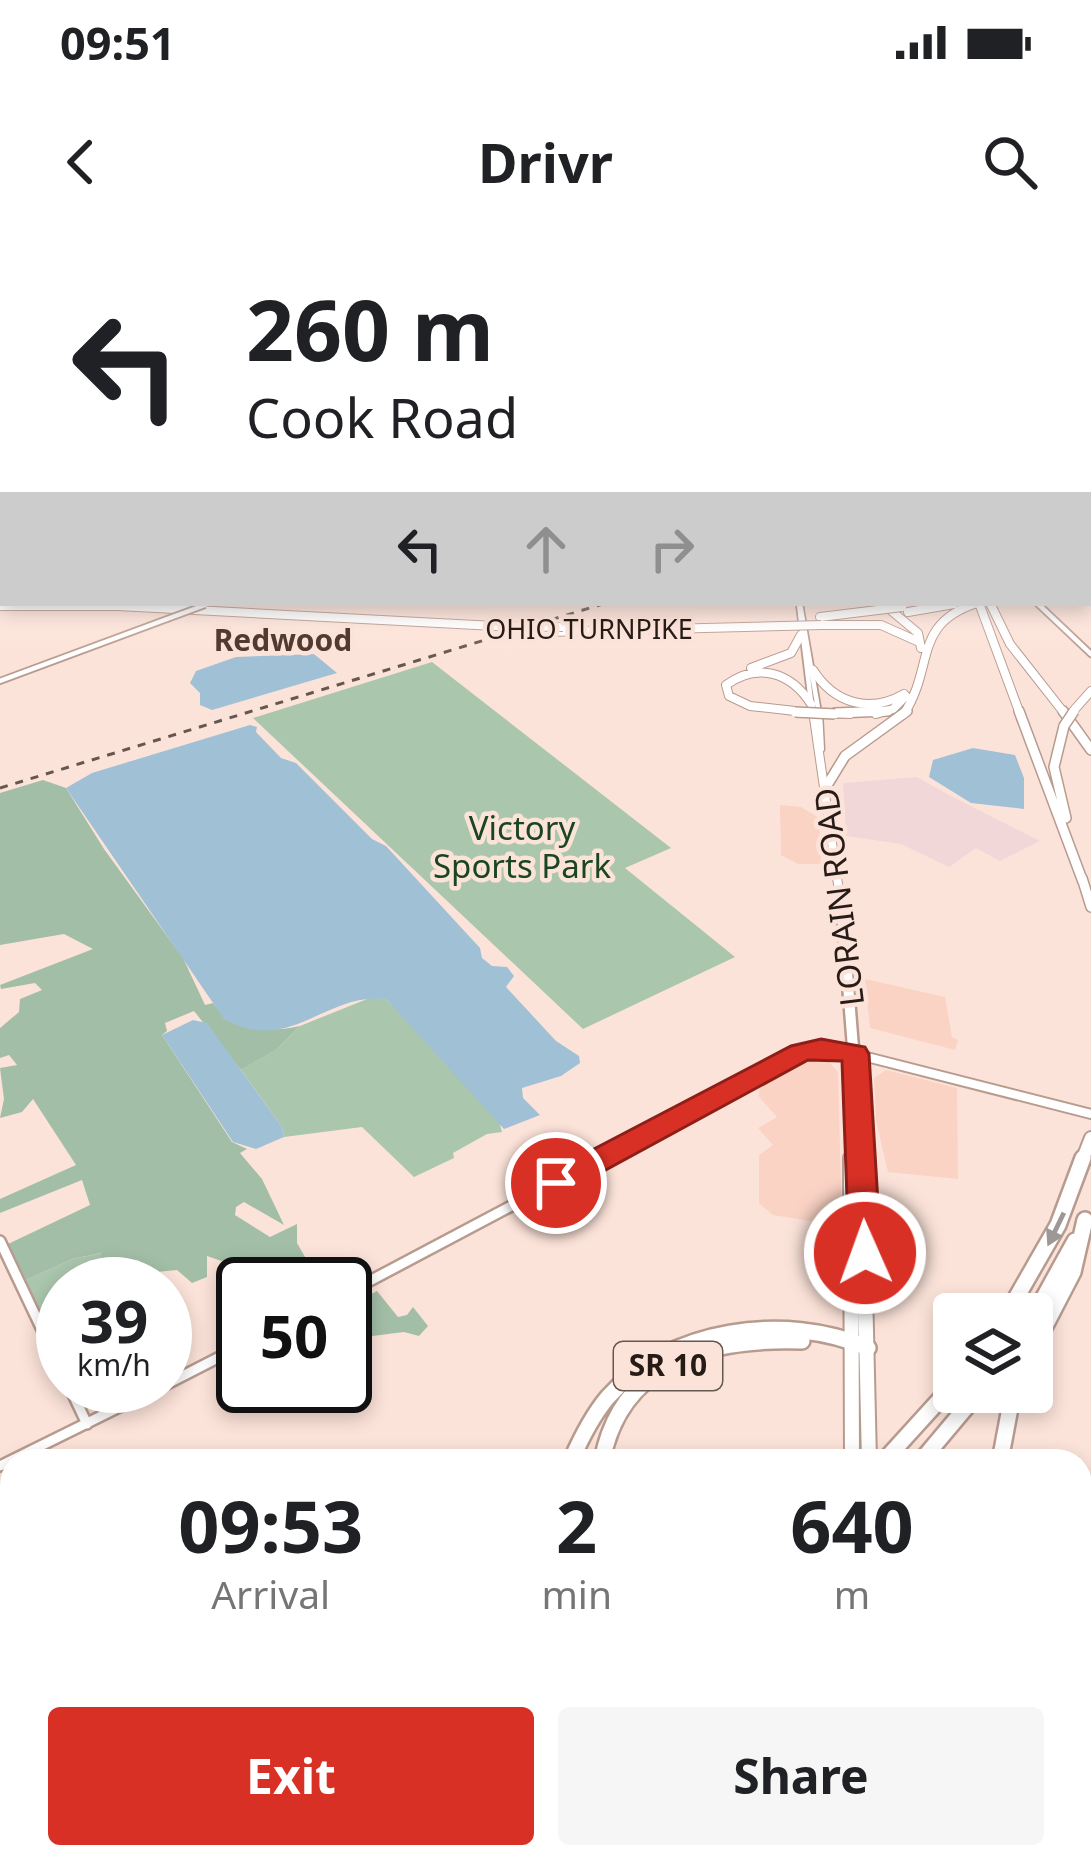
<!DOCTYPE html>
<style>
body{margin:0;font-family:"Noto Sans",sans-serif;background:#f6f6f6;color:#202124;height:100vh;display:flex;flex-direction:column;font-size:45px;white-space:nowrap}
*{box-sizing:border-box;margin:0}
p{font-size:39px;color:#757577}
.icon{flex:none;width:66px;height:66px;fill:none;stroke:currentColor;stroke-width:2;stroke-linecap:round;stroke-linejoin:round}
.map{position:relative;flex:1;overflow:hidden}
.drawer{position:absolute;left:0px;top:1209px;width:1092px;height:420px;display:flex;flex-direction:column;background:#fff;border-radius:36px 36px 0 0;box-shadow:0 6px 18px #0003}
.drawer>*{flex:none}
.banner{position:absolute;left:0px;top:0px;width:1092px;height:366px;box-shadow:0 6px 18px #0003;background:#fff;color:#202124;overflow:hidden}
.buttons{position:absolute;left:933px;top:1053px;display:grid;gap:24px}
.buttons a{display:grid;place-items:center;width:120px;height:120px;border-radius:12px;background:#fff;box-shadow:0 6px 18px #0003;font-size:60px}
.speed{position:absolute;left:36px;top:1017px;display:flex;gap:24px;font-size:60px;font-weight:700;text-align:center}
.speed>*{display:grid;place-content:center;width:156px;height:156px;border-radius:50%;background:#fff;box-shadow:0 6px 18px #0003;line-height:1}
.speed small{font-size:30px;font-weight:400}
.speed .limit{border:6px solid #111;border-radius:18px;background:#fff;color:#111}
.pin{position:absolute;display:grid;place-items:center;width:102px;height:102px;color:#fff;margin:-51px;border:6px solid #fff;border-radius:50%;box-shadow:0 3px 12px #0007}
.me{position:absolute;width:132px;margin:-66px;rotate:358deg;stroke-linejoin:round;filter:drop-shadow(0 0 9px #0008)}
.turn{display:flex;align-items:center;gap:42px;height:252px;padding:0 48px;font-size:54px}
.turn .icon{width:156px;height:156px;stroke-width:2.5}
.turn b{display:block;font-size:84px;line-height:102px}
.lanes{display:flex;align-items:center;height:114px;padding:0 48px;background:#0003;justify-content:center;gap:60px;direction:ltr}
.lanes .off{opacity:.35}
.eta{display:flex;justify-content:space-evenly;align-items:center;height:204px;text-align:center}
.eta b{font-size:72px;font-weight:700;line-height:84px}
.primary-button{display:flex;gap:24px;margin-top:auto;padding:24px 48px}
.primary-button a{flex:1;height:138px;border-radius:12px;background:#d93025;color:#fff;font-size:48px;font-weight:700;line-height:138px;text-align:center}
.primary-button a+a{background:#f6f6f6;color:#202124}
.status{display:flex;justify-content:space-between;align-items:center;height:84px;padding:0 60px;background:#fff;direction:ltr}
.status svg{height:33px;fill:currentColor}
header{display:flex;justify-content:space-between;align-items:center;height:156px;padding:0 48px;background:#fff;font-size:54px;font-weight:700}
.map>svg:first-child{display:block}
.built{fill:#fad3c4}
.medical{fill:#f2d7d8}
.green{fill:#aac6ad}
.forest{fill:#a3bea6}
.water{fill:#a0c0d5}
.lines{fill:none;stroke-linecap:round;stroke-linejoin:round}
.stream{stroke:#a0c0d5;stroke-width:4.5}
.minor-far3-casing{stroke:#b89b8f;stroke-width:8}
.minor-far2-casing{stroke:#b89b8f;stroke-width:9}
.minor-far1-casing{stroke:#b89b8f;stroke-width:12}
.minor-casing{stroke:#b89b8f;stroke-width:14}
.major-far4-casing{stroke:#b89b8f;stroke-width:9}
.major-far3-casing{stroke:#b89b8f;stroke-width:10}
.major-far2-casing{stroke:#b89b8f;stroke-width:15}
.major-far1-casing{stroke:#b89b8f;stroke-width:18}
.major-casing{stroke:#b89b8f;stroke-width:21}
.highway-far4-casing{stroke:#b89b8f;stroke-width:10}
.highway-far3-casing{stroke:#b89b8f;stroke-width:12}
.highway-far2-casing{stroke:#b89b8f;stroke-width:16}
.highway-far1-casing{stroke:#b89b8f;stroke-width:20}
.highway-casing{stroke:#b89b8f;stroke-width:22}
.minor-far3{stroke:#fff;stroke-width:4.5}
.minor-far2{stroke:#fff;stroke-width:6}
.minor-far1{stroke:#fff;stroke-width:8}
.minor{stroke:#fff;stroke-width:9}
.major-far4{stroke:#fff;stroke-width:6}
.major-far3{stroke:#fff;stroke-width:8}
.major-far2{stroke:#fff;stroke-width:10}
.major-far1{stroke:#fff;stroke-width:14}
.major{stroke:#fff;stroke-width:16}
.highway-far4{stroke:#fff;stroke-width:8}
.highway-far3{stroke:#fff;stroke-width:9}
.highway-far2{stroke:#fff;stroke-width:12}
.highway-far1{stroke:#fff;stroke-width:15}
.highway{stroke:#fff;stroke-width:18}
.rail{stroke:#65564f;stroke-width:3;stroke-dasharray:8 8;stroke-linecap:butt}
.minor-bridge-casing{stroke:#b89b8f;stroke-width:8;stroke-linecap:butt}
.highway-bridge-far1-casing{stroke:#b89b8f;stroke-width:10;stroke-linecap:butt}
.highway-bridge-casing{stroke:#b89b8f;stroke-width:12;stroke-linecap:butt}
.minor-bridge{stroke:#fff;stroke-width:4.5}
.highway-bridge-far1{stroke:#fff;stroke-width:8}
.highway-bridge{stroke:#fff;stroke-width:9}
.oneway{fill:#9d9896}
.route{fill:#d93025;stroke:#8d1f18;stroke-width:3}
.labels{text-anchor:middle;stroke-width:9;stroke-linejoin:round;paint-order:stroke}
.far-street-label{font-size:27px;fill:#261b16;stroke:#fce3d9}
.far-neighbourhood-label{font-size:30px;font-weight:bold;fill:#533a30;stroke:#fce3d9}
.shield{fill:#fce3d9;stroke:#665750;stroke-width:3}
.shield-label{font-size:30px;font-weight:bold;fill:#261b16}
.park-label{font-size:33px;fill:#1a4523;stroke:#fce3d9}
.street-label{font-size:33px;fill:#261b16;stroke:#fce3d9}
</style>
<div class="status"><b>09:51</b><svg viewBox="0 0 49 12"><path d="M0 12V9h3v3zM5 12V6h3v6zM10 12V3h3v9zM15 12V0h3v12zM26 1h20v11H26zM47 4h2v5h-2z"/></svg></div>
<header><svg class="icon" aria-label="back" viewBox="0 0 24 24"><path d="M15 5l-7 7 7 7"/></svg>Drivr<svg class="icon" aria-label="search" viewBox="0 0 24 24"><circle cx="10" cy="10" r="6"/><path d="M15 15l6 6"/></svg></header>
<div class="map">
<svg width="1091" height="1629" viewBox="0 0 1091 1629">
<rect width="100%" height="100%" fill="#fce3d9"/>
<path class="built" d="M780 565 801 567 819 578 821 624H798L781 615Z
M865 739 945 757 952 797 958 800 955 810 870 788Z
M826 818 838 832 842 986 773 975 759 963V915L773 905 758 888 777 877 759 857V846L811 819Z
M886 830 957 848 958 939 888 932 876 881 874 838Z"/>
<path class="medical" d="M917 537 949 555 1040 601 1000 621 976 608 949 627 901 604 846 596 843 543Z"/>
<path class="green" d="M432 422 671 608 625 628 735 717 583 789 253 478Z
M372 757 386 759 498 877 502 892 487 894 453 913 454 918 414 937 362 887 284 897 282 887 241 830 276 810 300 786Z
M102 1013 104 1031 91 1044H63V1067L42 1077 26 1040 72 1019Z"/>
<path class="forest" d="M43 540 66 548 104 609 183 718 205 765 213 763C233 792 268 793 300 786L276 810 241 830 194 771 165 783 167 791 162 795 232 902 247 909 240 913 262 939 284 985 244 962 236 967 235 975 270 997 297 984V1003L316 1036 302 1044H248L239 1027 207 1016V1037L192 1043 177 1030 136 1034 113 1044H91L104 1031 101 1013 72 1019 26 1040 8 1004 90 965 82 940 0 973V959L76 925 33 859 22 872 0 878 4 859 0 828 17 825 9 815 0 818V788L19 772 20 759 42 750 35 743 1 749 0 745 93 709 64 694 0 705V553Z
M377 1051 398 1077 407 1075 413 1067 428 1086 419 1096 404 1092 357 1098 345 1086V1068Z
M1091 1536V1629H886L884 1617H1080V1537Z
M12 1548V1617H62L70 1622 71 1629H0V1556Z"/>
<path class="water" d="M314 414 337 433 212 470 200 465V453L190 443 196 431 236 417Z
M250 485 257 487 256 492 281 518 296 523 372 599 386 606 480 708 482 718 492 726 507 727 514 736 506 747 556 801 579 816 580 823 561 836 522 848 523 858 540 875 504 889 386 759C324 752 291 816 224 779L66 548 92 533Z
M973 508 1015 515 1024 538V569L971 563 929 537 933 520Z
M193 780 207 783 282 887 284 897 256 909 233 902 162 795Z"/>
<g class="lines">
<path class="stream" d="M1080 1529H1091
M690 1629 703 1617"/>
<defs>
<path id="minor-far3" d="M1037 363 1091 414
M799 364 811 462
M800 364 819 474
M0 441 167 379"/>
<path id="minor-far2" d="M819 471 821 509"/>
<path id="minor-far1" d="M597 921 807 810 855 814 1091 874"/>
<path id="minor" d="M0 1001 63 1134
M345 1054 602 918
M165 1145 243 1105
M69 1146 87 1184
M0 1226 162 1146"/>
<path id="major-far4" d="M812 467 813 474"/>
<path id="major-far3" d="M813 471 842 672"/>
<path id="major-far2" d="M842 669 862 921
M851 921 856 877"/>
<path id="major-far1" d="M851 918 852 1221
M862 918 869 1221"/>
<path id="major" d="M855 1617 857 1629
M869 1629 872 1617"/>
<path id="highway-far4" d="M882 363 918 393 921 408
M979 363 1020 474
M990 363 1010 404 1065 474
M0 366H118L495 386
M908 372 954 364
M820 377 878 370
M821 385H881L917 401
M547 392 783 386
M751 428 791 413 801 395
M813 430C834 463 869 474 904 454
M1075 469 1091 451
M795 471 750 466 729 456 726 445C757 422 791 432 811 464
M835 473 850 474
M876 474 893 469 906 456
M904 474C935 426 912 384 977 363"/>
<path id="highway-far3" d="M1019 471 1083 642
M1063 471 1091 510
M835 473 888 471
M1064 486 1054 527 1066 578
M826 547 845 516 907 471
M1082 638 1091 667"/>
<path id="highway-far2" d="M1082 921 1091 898"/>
<path id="highway-far1" d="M1007 1074 1058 985 1083 918
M1032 1079 1075 1001
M1032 1111 1073 1032 1085 980
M571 1221C581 1198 592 1176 608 1157 669 1088 786 1072 868 1108
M602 1221C621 1120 711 1098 802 1101
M884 1221 954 1144
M921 1221 979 1152
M1000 1221 1013 1152"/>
<path id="highway" d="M489 1629 498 1617
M517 1629 528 1617
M565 1629 576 1617
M626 1629 640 1617"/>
</defs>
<use href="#minor-far3" class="minor-far3-casing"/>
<use href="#minor-far2" class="minor-far2-casing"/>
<use href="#minor-far1" class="minor-far1-casing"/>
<use href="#minor" class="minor-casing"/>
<use href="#major-far4" class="major-far4-casing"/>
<use href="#major-far3" class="major-far3-casing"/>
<use href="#major-far2" class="major-far2-casing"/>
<use href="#major-far1" class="major-far1-casing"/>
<use href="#major" class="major-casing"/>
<use href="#highway-far4" class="highway-far4-casing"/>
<use href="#highway-far3" class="highway-far3-casing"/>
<use href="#highway-far2" class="highway-far2-casing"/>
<use href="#highway-far1" class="highway-far1-casing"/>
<use href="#highway" class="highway-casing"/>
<use href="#minor-far3" class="minor-far3"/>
<use href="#minor-far2" class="minor-far2"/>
<use href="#minor-far1" class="minor-far1"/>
<use href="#minor" class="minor"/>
<use href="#major-far4" class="major-far4"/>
<use href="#major-far3" class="major-far3"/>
<use href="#major-far2" class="major-far2"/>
<use href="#major-far1" class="major-far1"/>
<use href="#major" class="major"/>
<use href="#highway-far4" class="highway-far4"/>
<use href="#highway-far3" class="highway-far3"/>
<use href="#highway-far2" class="highway-far2"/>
<use href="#highway-far1" class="highway-far1"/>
<use href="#highway" class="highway"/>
<path class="rail" d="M0 548 606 363"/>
<defs>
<path id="minor-bridge" d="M167 379 205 365"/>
<path id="highway-bridge-far1" d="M878 370 902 367
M495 386 563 387
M783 386 821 385
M795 472 834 474
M1072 474 1075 469"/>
<path id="highway-bridge" d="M795 472 835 474
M1064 486 1074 471"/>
</defs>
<use href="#minor-bridge" class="minor-bridge-casing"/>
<use href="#highway-bridge-far1" class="highway-bridge-far1-casing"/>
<use href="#highway-bridge" class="highway-bridge-casing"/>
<use href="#minor-bridge" class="minor-bridge"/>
<use href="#highway-bridge-far1" class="highway-bridge-far1"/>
<use href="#highway-bridge" class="highway-bridge"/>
</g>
<defs><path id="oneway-solid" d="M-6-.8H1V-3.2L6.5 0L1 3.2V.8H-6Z" transform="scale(3)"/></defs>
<use class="oneway" href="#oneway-solid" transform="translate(1056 989) rotate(116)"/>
<linearGradient id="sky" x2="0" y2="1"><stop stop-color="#8bb9e0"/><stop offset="0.46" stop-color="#fef2ee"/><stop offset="1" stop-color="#fef2ee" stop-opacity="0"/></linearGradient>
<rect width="1091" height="419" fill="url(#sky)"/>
<path class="route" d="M821 799 865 807 869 814 881 1013 876 1022 865 1026 854 1022 849 1013 842 821 808 820 567 951H546L541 943 546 934 791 806Z"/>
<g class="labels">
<g class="far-street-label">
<text x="589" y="399">OHIO TURNPIKE</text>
</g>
<g class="far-neighbourhood-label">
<text x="283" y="411">Redwood</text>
</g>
<rect class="shield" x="614" y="1102" width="108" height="48" rx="9"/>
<g class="shield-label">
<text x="668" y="1136">SR 10</text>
</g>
<g class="park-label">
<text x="522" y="600">Victory<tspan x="522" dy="38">Sports Park</tspan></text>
</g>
<g class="street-label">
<text transform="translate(839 657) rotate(-97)" y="12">LORAIN ROAD</text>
</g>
</g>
</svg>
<div class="buttons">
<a><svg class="icon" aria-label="layers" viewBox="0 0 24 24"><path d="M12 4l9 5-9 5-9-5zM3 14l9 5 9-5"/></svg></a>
</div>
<div class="speed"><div>39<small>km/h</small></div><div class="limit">50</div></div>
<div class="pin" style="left:556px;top:943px;background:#d93025"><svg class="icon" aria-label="arrive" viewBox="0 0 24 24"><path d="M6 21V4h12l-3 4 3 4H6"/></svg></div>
<svg class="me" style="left:865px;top:1013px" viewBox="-20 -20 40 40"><circle r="17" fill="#d93025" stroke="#fff" stroke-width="3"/><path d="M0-11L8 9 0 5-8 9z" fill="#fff"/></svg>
<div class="banner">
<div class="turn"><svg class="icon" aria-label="left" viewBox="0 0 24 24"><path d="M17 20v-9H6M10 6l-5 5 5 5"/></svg><div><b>260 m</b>Cook Road</div></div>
<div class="lanes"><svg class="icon" aria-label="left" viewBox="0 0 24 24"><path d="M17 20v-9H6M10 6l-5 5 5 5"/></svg><svg class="icon off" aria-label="ahead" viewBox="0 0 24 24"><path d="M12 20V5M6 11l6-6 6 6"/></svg><svg class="icon off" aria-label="right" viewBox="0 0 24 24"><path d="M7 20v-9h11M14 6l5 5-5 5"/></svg></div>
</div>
<section class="drawer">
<div class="eta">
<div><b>09:53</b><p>Arrival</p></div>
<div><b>2</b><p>min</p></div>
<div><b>640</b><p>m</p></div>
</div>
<div class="primary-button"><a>Exit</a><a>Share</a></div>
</section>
</div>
